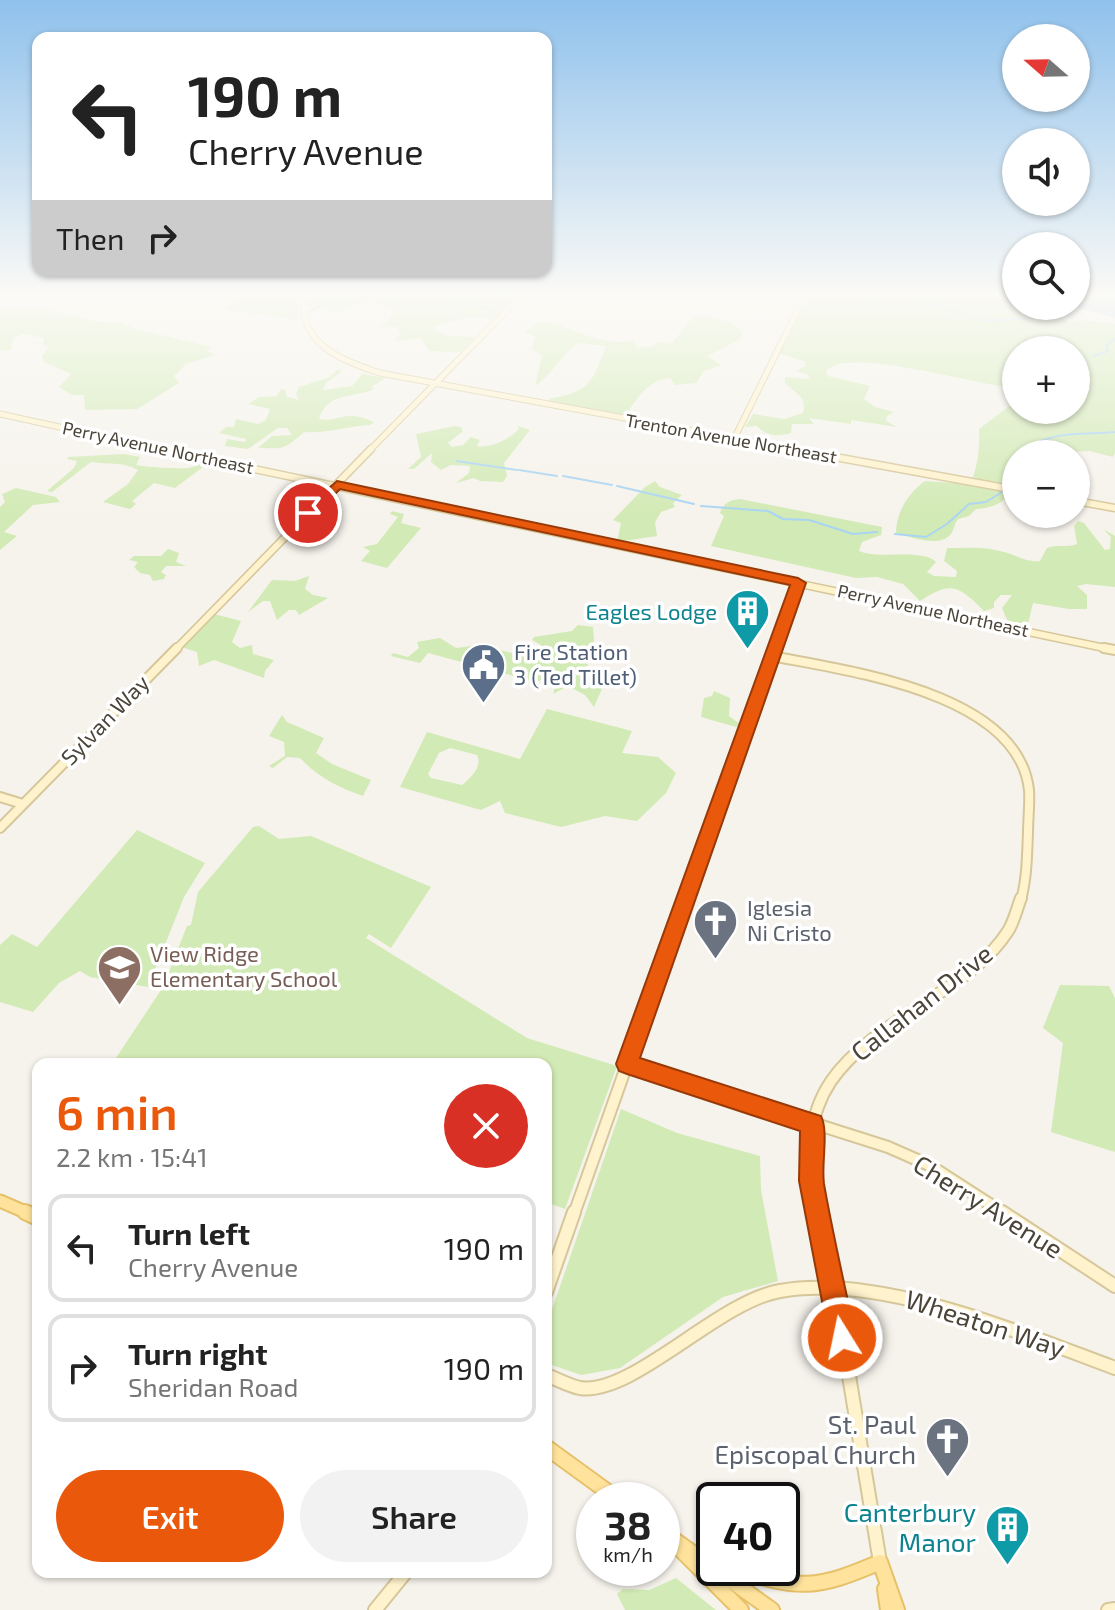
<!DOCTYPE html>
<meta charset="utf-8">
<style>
body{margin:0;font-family:"Exo 2",sans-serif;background:#f2f2f2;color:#222;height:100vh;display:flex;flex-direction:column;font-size:30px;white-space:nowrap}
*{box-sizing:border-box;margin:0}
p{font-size:26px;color:#767676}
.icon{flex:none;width:44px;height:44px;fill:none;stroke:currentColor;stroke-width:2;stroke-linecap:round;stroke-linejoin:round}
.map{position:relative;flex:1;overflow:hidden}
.details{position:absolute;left:32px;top:1058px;width:520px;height:520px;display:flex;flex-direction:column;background:#fff;border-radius:16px;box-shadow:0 2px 6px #0004}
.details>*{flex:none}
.top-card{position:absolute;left:32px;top:32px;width:520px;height:244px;border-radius:16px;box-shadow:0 2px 6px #0004;background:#fff;color:#222;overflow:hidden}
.needle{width:52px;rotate:290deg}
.tools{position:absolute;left:1002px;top:24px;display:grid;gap:16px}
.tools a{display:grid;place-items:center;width:88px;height:88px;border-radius:50%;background:#fff;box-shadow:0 2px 6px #0004;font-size:40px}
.speed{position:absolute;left:576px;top:1482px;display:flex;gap:16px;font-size:40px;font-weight:700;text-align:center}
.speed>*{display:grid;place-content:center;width:104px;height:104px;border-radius:50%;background:#fff;box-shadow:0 2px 6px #0004;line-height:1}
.speed small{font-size:20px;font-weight:400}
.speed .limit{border:4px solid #111;border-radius:12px;background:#fff;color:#111}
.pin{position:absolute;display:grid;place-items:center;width:68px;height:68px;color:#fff;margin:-34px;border:4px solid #fff;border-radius:50%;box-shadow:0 2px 8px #0007}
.me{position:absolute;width:88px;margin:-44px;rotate:350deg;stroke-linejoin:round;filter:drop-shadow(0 0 6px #0008)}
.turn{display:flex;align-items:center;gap:28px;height:168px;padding:0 24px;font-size:36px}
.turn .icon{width:104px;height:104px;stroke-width:2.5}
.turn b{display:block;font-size:56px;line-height:68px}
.then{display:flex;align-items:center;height:76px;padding:0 24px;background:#0003;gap:16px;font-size:30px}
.round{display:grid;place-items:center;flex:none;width:84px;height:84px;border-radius:42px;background:#f2f2f2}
.headline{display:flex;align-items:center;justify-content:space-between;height:136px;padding:0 24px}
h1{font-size:48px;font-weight:600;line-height:60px;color:#ea580c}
.cta{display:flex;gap:16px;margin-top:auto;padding:16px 24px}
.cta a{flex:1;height:92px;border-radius:48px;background:#ea580c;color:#fff;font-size:32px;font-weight:600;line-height:92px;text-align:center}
.cta a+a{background:#f2f2f2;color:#222}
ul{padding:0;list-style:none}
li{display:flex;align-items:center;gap:24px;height:108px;margin:0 16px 12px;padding:0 8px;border:4px solid #e0e0e0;border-radius:16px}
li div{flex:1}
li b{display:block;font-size:30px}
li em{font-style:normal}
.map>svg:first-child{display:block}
.green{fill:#d2eab5;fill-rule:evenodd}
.water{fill:#a9d4f2}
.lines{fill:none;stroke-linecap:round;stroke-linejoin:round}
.stream{stroke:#a9d4f2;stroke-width:2}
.secondary-far4-casing{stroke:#d6c79b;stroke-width:7}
.secondary-far3-casing{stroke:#d6c79b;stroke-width:9}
.secondary-far2-casing{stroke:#d6c79b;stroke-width:12}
.secondary-far1-casing{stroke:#d6c79b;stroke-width:14}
.secondary-casing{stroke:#d6c79b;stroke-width:16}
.primary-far1-casing{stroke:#e6c16a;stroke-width:15}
.primary-casing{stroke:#e6c16a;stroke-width:18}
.secondary-far4{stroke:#fff3cd;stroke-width:5}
.secondary-far3{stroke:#fff3cd;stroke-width:6}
.secondary-far2{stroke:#fff3cd;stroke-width:8}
.secondary-far1{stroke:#fff3cd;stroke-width:10}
.secondary{stroke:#fff3cd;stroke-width:12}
.primary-far1{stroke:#ffe39c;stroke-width:11}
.primary{stroke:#ffe39c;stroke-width:14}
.route{fill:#ea580c;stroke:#983908;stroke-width:2}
.labels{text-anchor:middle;stroke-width:7;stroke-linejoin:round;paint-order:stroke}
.far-street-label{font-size:18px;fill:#4b4439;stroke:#fff}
.culture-label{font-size:22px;fill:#0d838f;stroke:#fff;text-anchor:end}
.service-label{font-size:22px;fill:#4e5e75;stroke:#fff;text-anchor:start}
.street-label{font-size:22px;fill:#4b4439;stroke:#fff}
.worship-label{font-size:22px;fill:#5b616d;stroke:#fff;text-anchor:start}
.education-label{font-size:22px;fill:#785e54;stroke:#fff;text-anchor:start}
.near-street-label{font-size:26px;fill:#4b4439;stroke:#fff}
.near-worship-label{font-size:26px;fill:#5b616d;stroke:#fff;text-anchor:end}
.near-culture-label{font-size:26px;fill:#0d838f;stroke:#fff;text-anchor:end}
</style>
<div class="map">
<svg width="1115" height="1610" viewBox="0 0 1115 1610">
<rect width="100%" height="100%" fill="#f6f3ec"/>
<path class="green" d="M247 293H298V320L224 309Z
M321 293H524L498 319 469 317 434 326 433 330 448 336 475 337 460 352 429 351 421 338 394 341 401 334 397 327 378 326 389 321 395 308 369 302 346 309 345 313 307 306 309 300Z
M806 293H982L1031 309 1054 306 1052 311 1068 322 1084 320 1115 324V453L1113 457 1090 451 1016 454V489C1003 502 995 508 976 509L969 516 958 519C953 525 955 531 949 536 937 547 910 537 896 533 896 513 908 493 925 481L970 484C978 468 980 446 979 429L1016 401V410H1076V350H1016V388C979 386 847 345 826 371L828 376 870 386 864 399 875 407 894 412 887 416 886 421 897 427 851 420V424L809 418 814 424H792L791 433C778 437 766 436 757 426L745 427 753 414 784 419 803 413C808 396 794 393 785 383V377L810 379 807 374 796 371 805 366 806 362 776 352Z
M38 307 93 321 122 323 135 329 211 347 207 351 215 355 186 364 174 376 179 383 137 409 85 410 84 395H72L59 387 71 374 44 362 42 356 49 347 43 345 44 338 23 334 13 338 11 350 0 351V309Z
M702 314 732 323 743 333 739 340 707 356 721 365 704 371 696 383 675 385 670 378C647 380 637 399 624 417L549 403V399C590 391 592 384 606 346L578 343C561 355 551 376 535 386L542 356 532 349 535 336 524 332 541 321C570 325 602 349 632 340L638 348 653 346 657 342 672 344 691 318Z
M337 370 342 371 326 383 323 390 352 386 362 374 386 378 371 387 374 389C352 399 328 391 319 419 339 423 344 408 374 422L370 425C347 426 327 434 304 432 285 449 285 449 258 448L272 436 292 435 287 428H278L248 449 225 446 227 439 245 442 246 439 219 433 226 427H234L236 419 258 424 266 420 270 409 248 404 259 397 277 396 281 389 285 390 287 397 299 400 296 394 299 387 330 377Z
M455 426 461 427 463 431 448 443 452 447 463 445 471 437 480 440 477 446C489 449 510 439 519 429L517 426 530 430 504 463 507 476 503 482 480 481 474 478 456 483 469 473 470 466 451 465 441 470 431 462 432 453 414 469H408L421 457 416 434Z
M124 454 140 457 136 465C146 467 177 469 188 468 197 467 198 462 207 464L175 488 154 483 132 501 136 504 130 509 103 502 128 484 138 470C123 461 108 465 91 462L52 492 47 491 74 468 77 461 67 459 68 457Z
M655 481 660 487 682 495 673 503 675 507 661 512 655 522 657 536 617 542 621 523 613 520 645 487Z
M16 488 56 497 60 502 33 505 4 532 17 536 0 550V507L5 502 2 494Z
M740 499 882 527 881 535 862 542 859 551C879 560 922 548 936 562L927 572 934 576 956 577 957 571 944 561 947 548C966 548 985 546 1004 552 1017 555 1027 563 1040 561L1047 548C1058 544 1067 548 1077 544L1074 526 1078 521 1084 523 1105 550 1110 549 1111 537 1103 529 1115 536V587L1086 584 1077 586 1087 595V609H1069L1033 603 1028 624 1008 622 1002 608 1012 595H1001L994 602V608L984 611C958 585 951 581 920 601L903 584 877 577 856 578 711 546 724 516 720 513C723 503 730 500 740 499Z
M392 511 404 514 401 523 421 528 387 568 361 561 370 551 363 547 377 544 398 517 390 514Z
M168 549 179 553 176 562 186 566H166L161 572 166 575 164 579 153 581 150 575 140 573 134 567 138 562 129 560 134 556H161Z
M309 576 305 589 313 595 328 598 299 615 296 610H289L277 620 270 601H263L248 612 272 580 295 581Z
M210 613 241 621 232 642 240 648 252 645 253 654 274 660 265 671 264 678 214 660 199 666 197 652 178 646Z
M578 625 593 627 594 640 586 672 604 684 594 707 585 695 568 686 553 694 556 683 541 680 530 685 529 680 428 653 420 663 391 656 393 653 408 657 419 648 417 642 440 638 456 648 479 645 529 657 543 653 541 645 532 640 534 637 572 631Z
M714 691 730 698 729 716 740 724 736 727 701 717 704 698 712 696Z
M547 709 632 731 622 753 658 757 676 773 666 793 637 821 605 816 561 827 505 813 500 801 481 810 400 787 427 732 520 759ZM450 748 477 755C483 766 471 778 462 785L431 778 428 774 439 753Z
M282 715 287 722 324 738 316 753 332 764 371 780 363 796C339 788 318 777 300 758L287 757 273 768 269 766 285 756 284 742 269 736Z
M259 826 279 839 311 836 431 887 391 948 369 934 366 938 527 1038 617 1066 565 1209 546 1202V1064H112L163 987 187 926 191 925 198 892 253 827Z
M137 830 205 863 184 897 148 987 90 977 80 971 59 983 33 1012 0 1002V945L12 934 37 947Z
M1060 985 1109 986 1115 998V1152L1051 1132 1063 1043 1043 1028Z
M621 1109 677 1133 760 1156 761 1190 778 1281 723 1297 620 1368 581 1375 546 1363V1327Z
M676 1578 716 1610H625L617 1594 623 1589 649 1590Z"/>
<path class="water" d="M1076 293H1115V318L1071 306H1076Z"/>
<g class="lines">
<path class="stream" d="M426 293 445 295 493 311
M902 293 964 315
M710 296 713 293
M863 299 898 293
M397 301 405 293
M310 311 353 293
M1039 313 1046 311 1041 306
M982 320C998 322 1014 317 1031 318L1036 314
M1094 356 1108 351 1107 345 1115 339
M1029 454 1028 448C1054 430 1085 435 1115 432
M457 461 517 470
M519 470 557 476
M563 476 612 485
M1009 481 1016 472
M617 486 694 504
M701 506 768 511 783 519 809 520 853 534 877 532
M895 534 926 537 947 524 969 504 986 502 1002 492"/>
<defs>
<path id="secondary-far4" d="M303 293C304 301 303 310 305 319 314 351 352 364 380 373L803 451
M0 414 169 451
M734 439 806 293
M369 451 524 293"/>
<path id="secondary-far3" d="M159 449 1114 650
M791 449 1016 490
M1076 501 1115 508
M175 650 371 449
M774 650 798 583"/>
<path id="secondary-far2" d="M1104 648 1115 650
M772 656C847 671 1018 692 1029 790 1030 803 1028 819 1028 833 1027 855 1027 878 1021 900
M0 797 23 804
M0 828 177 648
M685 900 775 648"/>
<path id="secondary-far1" d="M627 1064 888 1147 929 1165 1005 1214
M574 1214 686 898
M816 1214C792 1089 840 1058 935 996 963 978 990 959 1008 931 1014 922 1017 908 1021 898"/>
<path id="secondary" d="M816 1212 840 1322 880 1562
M1002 1212 1115 1286
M546 1292 574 1212
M546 1375C557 1379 569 1386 580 1388 632 1396 719 1301 780 1291 880 1273 1020 1333 1115 1368
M375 1610 406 1572
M1108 1610 1115 1609"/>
<path id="primary-far1" d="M0 1201 30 1214"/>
<path id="primary" d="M25 1212 38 1218
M546 1447 619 1500
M662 1531 772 1610
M682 1551 741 1610
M880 1562 897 1610
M734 1568C798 1591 818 1589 880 1562
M885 1589 888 1610"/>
</defs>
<use href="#secondary-far4" class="secondary-far4-casing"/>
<use href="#secondary-far3" class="secondary-far3-casing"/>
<use href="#secondary-far2" class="secondary-far2-casing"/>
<use href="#secondary-far1" class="secondary-far1-casing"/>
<use href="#secondary" class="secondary-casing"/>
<use href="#primary-far1" class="primary-far1-casing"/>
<use href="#primary" class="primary-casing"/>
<use href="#secondary-far4" class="secondary-far4"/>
<use href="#secondary-far3" class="secondary-far3"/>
<use href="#secondary-far2" class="secondary-far2"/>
<use href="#secondary-far1" class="secondary-far1"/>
<use href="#secondary" class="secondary"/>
<use href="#primary-far1" class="primary-far1"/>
<use href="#primary" class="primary"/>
</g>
<linearGradient id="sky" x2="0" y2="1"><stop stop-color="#8fc1ec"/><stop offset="0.57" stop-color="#fbfaf6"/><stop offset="1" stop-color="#fbfaf6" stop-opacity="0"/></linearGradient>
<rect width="1115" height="518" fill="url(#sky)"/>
<path class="route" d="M337 481 798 578 806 583 640 1058 821 1116C829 1132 821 1164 824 1184 833 1235 845 1287 856 1338L852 1347 842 1351 833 1347 829 1338 799 1181 800 1131 627 1074 619 1071 616 1064 790 585 340 489 313 516H304V510Z"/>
<defs>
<symbol id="building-pin" viewBox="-11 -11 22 30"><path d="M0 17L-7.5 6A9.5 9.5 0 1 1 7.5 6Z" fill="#0f9aa8" stroke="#fff"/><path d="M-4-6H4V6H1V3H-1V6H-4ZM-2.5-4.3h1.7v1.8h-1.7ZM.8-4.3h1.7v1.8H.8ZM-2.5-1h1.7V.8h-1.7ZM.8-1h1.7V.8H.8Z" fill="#fff"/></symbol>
<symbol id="civic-pin" viewBox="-11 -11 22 30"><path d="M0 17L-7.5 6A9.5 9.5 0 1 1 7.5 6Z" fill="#5c6f8a" stroke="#fff"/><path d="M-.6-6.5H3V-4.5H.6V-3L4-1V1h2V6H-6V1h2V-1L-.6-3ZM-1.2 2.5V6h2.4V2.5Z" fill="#fff"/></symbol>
<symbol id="church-pin" viewBox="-11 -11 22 30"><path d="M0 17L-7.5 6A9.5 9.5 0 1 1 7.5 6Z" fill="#6b7280" stroke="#fff"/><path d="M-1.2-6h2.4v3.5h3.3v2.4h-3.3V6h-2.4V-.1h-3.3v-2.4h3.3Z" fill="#fff"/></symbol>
<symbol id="school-pin" viewBox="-11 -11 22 30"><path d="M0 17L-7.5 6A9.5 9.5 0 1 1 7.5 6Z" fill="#8d6e63" stroke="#fff"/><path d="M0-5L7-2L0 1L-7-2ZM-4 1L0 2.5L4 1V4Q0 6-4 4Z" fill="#fff"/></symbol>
</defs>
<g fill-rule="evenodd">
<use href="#building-pin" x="722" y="586" width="51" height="69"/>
<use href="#civic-pin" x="458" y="640" width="51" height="69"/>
<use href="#church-pin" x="690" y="896" width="51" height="69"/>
<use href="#school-pin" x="94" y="942" width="51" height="69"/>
<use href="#church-pin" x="922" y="1414" width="51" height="69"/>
<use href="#building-pin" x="982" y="1502" width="51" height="69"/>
</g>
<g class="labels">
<g class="far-street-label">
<text transform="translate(731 439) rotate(10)" y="6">Trenton Avenue Northeast</text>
<text transform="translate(158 448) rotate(12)" y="6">Perry Avenue Northeast</text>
<text transform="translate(933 611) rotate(12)" y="6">Perry Avenue Northeast</text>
</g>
<g class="culture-label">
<text x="717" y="620">Eagles Lodge</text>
</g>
<g class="service-label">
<text x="514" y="660">Fire Station<tspan x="514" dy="25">3 (Ted Tillet)</tspan></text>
</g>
<g class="street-label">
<text transform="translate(105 720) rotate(-46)" y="8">Sylvan Way</text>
</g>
<g class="worship-label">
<text x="747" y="916">Iglesia<tspan x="747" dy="25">Ni Cristo</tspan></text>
</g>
<g class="education-label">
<text x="150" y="962">View Ridge<tspan x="150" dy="25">Elementary School</tspan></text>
</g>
<g class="near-street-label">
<text transform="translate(922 1003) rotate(-38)" y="9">Callahan Drive</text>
<text transform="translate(988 1207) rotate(32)" y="9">Cherry Avenue</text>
<text transform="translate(985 1324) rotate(18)" y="9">Wheaton Way</text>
</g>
<g class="near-worship-label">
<text x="916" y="1434">St. Paul<tspan x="916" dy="30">Episcopal Church</tspan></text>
</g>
<g class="near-culture-label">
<text x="976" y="1522">Canterbury<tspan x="976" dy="30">Manor</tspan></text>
</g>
</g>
</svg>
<div class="tools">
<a><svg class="needle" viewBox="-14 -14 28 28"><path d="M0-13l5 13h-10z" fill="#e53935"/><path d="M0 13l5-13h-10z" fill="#767676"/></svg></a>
<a><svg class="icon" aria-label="sound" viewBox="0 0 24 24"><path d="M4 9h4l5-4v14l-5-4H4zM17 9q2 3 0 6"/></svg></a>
<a><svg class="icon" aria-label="search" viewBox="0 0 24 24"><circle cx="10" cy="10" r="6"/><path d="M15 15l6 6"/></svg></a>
<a>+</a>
<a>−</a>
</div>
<div class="speed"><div>38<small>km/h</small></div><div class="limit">40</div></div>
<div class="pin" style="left:308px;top:513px;background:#d93025"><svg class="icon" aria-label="arrive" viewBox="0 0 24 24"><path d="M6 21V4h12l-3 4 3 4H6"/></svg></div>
<svg class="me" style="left:842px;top:1338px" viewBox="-20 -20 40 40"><circle r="17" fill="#ea580c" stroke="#fff" stroke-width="3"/><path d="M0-11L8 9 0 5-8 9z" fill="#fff"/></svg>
<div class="top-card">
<div class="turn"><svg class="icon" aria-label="left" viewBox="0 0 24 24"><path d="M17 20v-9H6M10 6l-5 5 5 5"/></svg><div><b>190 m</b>Cherry Avenue</div></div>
<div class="then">Then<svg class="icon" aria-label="right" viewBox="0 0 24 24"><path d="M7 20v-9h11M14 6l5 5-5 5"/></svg></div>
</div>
<section class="details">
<div class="headline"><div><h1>6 min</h1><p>2.2 km · 15:41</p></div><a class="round" style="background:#d93025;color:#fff"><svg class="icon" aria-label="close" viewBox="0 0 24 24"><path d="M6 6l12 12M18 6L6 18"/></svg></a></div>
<ul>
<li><svg class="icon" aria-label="left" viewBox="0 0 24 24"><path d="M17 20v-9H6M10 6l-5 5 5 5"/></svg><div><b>Turn left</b><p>Cherry Avenue</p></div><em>190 m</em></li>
<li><svg class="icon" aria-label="right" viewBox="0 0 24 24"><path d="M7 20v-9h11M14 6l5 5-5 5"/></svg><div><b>Turn right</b><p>Sheridan Road</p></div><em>190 m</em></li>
</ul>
<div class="cta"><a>Exit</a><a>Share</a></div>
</section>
</div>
